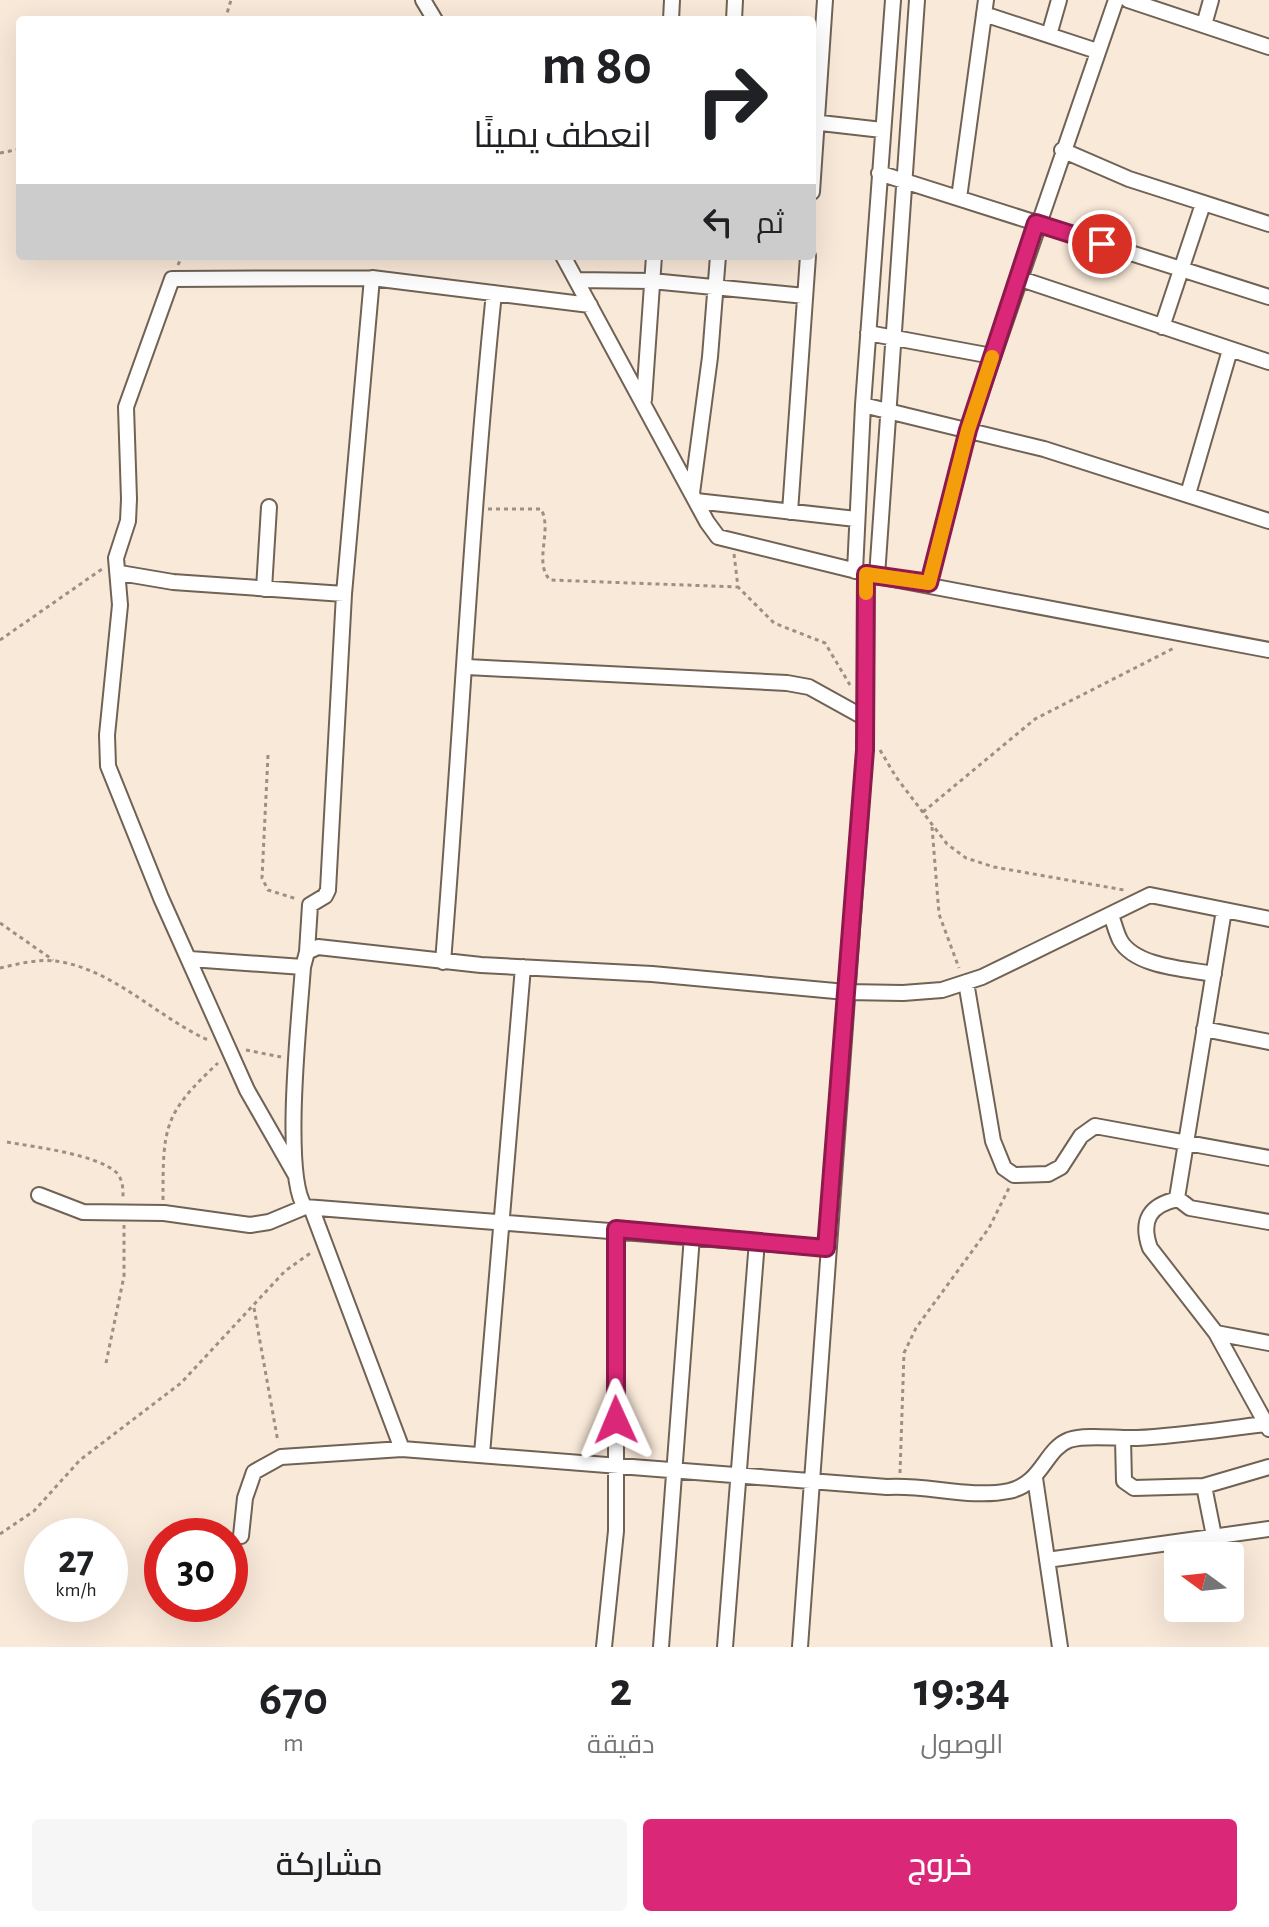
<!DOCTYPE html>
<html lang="ar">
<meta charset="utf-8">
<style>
body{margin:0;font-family:"Alegreya Sans",Cairo,sans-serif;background:#f6f6f6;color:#202124;direction:rtl;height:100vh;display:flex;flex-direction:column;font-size:30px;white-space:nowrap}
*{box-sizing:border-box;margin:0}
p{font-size:26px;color:#757577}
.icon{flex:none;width:44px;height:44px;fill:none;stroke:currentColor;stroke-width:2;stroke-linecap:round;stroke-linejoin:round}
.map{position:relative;height:1647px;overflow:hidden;direction:ltr}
.side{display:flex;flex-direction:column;background:#fff;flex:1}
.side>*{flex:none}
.top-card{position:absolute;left:16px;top:16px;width:800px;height:244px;border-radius:8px;box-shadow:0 8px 32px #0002;direction:rtl;background:#fff;color:#202124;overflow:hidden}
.needle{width:52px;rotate:285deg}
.controls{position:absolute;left:1164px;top:1542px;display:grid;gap:16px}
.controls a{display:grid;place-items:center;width:80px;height:80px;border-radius:8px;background:#fff;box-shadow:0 8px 32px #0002;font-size:40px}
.speed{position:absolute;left:24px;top:1518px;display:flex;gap:16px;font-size:40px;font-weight:700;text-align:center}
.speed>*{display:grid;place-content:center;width:104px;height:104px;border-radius:50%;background:#fff;box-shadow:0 8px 32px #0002;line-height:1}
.speed small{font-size:20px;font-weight:400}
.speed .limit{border:12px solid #d22;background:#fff;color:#111}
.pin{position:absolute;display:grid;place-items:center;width:68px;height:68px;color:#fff;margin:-34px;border:4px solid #fff;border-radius:50%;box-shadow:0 2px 8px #0007}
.me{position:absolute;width:88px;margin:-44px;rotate:359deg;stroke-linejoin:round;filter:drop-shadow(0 0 6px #0008)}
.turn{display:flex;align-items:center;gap:28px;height:168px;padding:0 32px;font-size:36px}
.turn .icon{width:104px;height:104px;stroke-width:2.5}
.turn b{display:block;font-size:56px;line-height:68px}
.then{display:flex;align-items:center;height:76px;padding:0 32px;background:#0003;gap:16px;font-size:30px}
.eta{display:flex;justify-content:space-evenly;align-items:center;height:136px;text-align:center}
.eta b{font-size:48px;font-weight:600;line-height:56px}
.primary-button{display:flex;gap:16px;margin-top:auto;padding:16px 32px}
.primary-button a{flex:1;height:92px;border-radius:8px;background:#db2777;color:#fff;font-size:32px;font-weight:600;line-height:92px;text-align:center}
.primary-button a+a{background:#f6f6f6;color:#202124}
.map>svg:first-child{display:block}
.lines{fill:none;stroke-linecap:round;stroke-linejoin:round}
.minor-casing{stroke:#706254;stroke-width:18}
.path{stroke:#9b9084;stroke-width:3;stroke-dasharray:4 4;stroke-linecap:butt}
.minor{stroke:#fff;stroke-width:14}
.route-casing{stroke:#8e194d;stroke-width:20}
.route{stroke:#db2777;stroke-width:14}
.slow{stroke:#f59e0b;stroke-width:14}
</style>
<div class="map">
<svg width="1269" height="1647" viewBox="0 0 1269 1647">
<rect width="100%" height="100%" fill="#f9e9d9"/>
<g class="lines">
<defs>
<path id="minor" d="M423 0 435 20
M1128 0 1269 47
M984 14 1097 51
M671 20 672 0
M734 20 735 0
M1204 25 1211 0
M1049 35 1059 0
M812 122 882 130
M1062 150 1129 179 1269 224
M879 173 1269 297
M812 192 825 0
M959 198 986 0
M563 256 707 522 718 537 877 576 1269 650
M1018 278 1269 362
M576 280 652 281 805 296
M1162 327 1203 204
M868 333 992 356
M644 400 654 256
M863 405 1044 449 1269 521
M692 493 710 357 718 256
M1188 494 1230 350
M696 501 856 519
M790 512 808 256
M855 571 863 405 893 0
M120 573 173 582 344 594
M877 576 917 0
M929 583 968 430 1116 0
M264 589 269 507
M467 667 787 683 809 687 865 718
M1224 910 1177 1198 1190 1208 1269 1222
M1111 915C1114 923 1116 932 1120 940 1135 967 1186 969 1214 974
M307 952 310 905 325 896 328 890 344 594 372 278
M190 959 303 967
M443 962C461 739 471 515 494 293
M966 982 993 1141 1004 1168 1014 1175 1048 1174 1061 1167 1081 1136 1095 1126 1269 1158
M1204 1029 1269 1042
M295 1174 247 1090 161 898 108 766 107 735 120 605 116 558 128 521 129 499 126 407 172 279 372 278 590 305
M39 1195 83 1212 164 1213 250 1225 269 1222 305 1207
M1178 1199C1150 1205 1140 1220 1150 1248L1216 1333 1269 1429
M312 1210 402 1449
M826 1248 305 1207C282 1175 300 1012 303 967L307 952 318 947 481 965 652 974 846 992 903 993 942 990 982 977 1150 895 1269 919
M1216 1333 1269 1343
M1123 1439 1124 1481 1134 1488 1204 1486 1269 1467
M482 1454 523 967
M1035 1478 1060 1647
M1204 1486 1214 1536
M241 1536 245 1498 254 1472 281 1457 402 1449 887 1487C926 1484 969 1499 1009 1491 1042 1484 1045 1449 1069 1440 1087 1434 1117 1439 1137 1438 1180 1436 1223 1429 1266 1424
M1047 1560 1269 1529
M604 1647 616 1531V1229
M661 1647 692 1236
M725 1647 757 1241
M800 1647 865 750 866 574"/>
</defs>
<use href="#minor" class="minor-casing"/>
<path class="path" d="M225 20 231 0
M0 153 20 149
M178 265 182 256
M488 509H541C553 530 533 562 550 580L738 587
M734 554 738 587 774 623 825 643 850 685
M0 640 102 569
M880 750 896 777 947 844 966 858 994 867 1124 890
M268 755 262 878 268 890 297 899
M923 812 1035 719 1176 647
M932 827 939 914 959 968
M0 923 53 960
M0 968C17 964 37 959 55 961 112 968 157 1017 208 1040
M246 1050 281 1057
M7 1142C34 1147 97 1154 117 1173 123 1180 123 1189 123 1197
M163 1200C163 1128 163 1114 218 1063
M254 1308 278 1442
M106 1363 124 1276V1225
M900 1473 904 1353 916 1328 989 1228 1009 1188
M0 1534 34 1511 80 1460 181 1383 285 1271 312 1252"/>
<use href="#minor" class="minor"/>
</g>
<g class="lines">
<defs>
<path id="route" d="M616 1420V1229L826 1248 865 750 866 574 929 583 968 430 1036 223 1102 244"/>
</defs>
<use href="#route" class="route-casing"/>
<use href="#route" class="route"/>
<path class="slow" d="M866 593V574L929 583 968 430 992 357"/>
</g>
</svg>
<div class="controls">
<a><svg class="needle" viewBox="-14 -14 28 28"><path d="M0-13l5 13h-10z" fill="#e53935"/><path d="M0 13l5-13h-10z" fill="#757577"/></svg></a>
</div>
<div class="speed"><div>27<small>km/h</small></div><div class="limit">30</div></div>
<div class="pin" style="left:1102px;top:244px;background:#d93025"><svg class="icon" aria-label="arrive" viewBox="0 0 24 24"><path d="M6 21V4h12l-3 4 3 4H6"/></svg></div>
<svg class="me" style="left:616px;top:1420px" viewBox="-20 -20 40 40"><path d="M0-17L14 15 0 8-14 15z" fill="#db2777" stroke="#fff" stroke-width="4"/></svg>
<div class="top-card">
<div class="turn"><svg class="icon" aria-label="right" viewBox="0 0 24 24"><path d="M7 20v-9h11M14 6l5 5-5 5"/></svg><div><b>80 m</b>انعطف يمينًا</div></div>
<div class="then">ثم<svg class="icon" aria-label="left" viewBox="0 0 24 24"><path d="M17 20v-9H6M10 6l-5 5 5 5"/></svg></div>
</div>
</div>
<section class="side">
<div class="eta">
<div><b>19:34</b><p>الوصول</p></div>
<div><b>2</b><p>دقيقة</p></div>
<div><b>670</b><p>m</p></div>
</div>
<div class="primary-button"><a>خروج</a><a>مشاركة</a></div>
</section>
